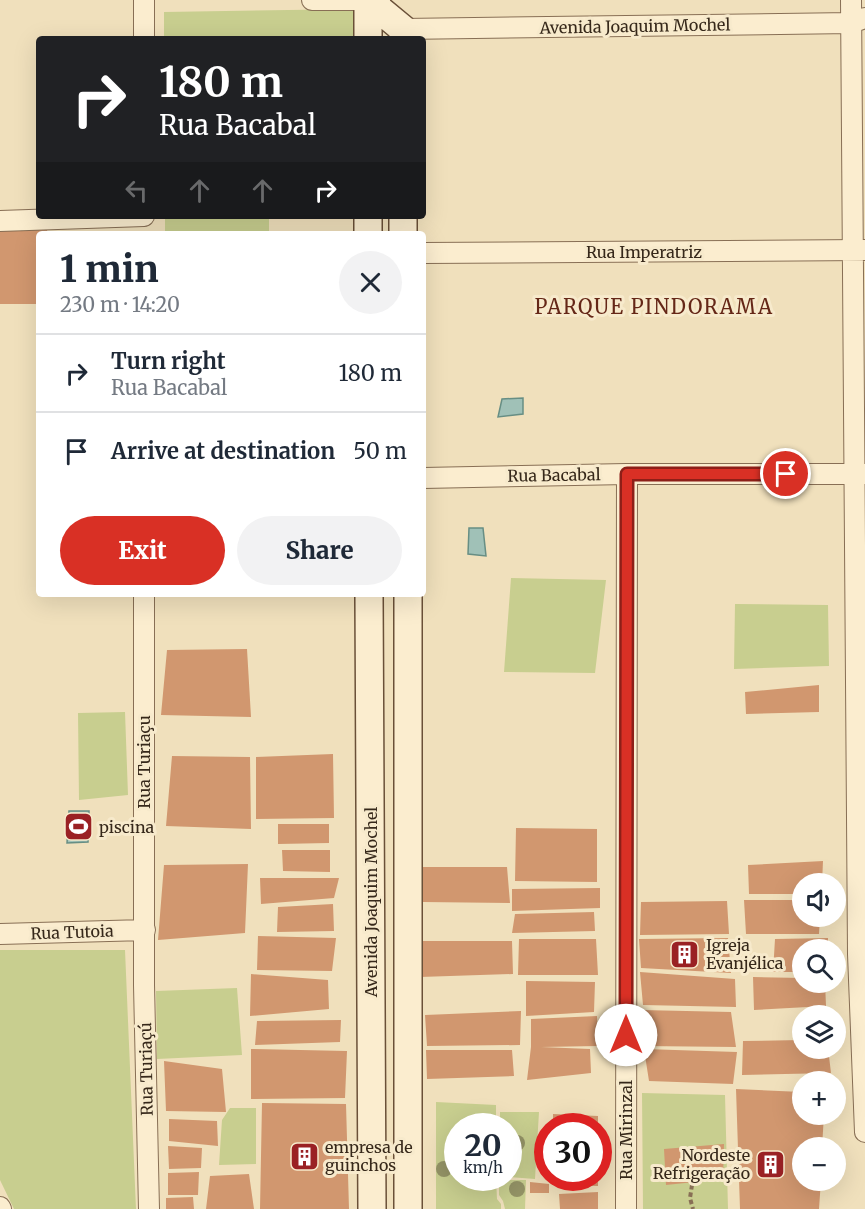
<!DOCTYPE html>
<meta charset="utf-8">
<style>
body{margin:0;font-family:Merriweather,serif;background:#f2f2f3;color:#1f2937;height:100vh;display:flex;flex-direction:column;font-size:22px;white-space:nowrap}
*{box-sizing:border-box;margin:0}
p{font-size:20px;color:#747a83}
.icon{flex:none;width:33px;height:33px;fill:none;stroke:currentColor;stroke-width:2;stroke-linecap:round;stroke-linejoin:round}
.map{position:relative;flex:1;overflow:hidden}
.sheet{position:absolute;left:36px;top:231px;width:390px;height:366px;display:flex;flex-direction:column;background:#fff;border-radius:6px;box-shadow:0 6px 24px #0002}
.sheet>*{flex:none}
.guide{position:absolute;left:36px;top:36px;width:390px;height:183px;border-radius:6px;box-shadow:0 6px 24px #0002;background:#202124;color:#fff;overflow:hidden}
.tools{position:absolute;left:792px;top:873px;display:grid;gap:12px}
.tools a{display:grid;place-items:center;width:54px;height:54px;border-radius:50%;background:#fff;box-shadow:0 6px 24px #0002;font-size:30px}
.speed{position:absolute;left:444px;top:1113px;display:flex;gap:12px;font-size:30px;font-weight:700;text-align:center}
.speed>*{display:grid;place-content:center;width:78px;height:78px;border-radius:50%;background:#fff;box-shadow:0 6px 24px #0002;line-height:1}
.speed small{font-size:15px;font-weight:400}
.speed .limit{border:9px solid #d22;background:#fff;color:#111}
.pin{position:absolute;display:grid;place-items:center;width:51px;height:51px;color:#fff;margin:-26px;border:3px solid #fff;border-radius:50%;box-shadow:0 2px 6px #0007}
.me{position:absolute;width:66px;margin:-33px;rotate:0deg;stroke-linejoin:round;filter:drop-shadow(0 0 4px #0008)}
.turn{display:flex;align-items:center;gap:21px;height:126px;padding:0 24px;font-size:27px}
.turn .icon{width:78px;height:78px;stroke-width:2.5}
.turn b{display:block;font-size:42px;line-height:51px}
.lanes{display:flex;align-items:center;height:57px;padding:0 24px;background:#0003;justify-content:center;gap:30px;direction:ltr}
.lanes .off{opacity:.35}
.round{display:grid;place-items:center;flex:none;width:63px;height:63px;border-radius:32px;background:#f2f2f3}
.headline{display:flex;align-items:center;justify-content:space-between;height:102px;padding:0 24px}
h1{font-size:36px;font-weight:800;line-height:45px}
.cta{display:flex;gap:12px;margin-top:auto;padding:12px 24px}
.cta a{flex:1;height:69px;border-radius:36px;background:#d93025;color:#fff;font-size:24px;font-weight:800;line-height:69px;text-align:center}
.cta a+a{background:#f2f2f3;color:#1f2937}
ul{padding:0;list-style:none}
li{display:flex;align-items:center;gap:18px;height:78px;padding:0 24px;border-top:2px solid #e0e1e3}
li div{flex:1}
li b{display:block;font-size:22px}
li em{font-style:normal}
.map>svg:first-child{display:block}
.green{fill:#c8ce8f}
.water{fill:#a0c1b7;stroke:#678e84;stroke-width:1.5}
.building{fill:#d1976f}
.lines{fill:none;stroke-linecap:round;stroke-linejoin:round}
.street-casing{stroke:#886f55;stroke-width:22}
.secondary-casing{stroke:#6a5038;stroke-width:30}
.path{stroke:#886f55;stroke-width:4;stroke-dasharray:4.5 3;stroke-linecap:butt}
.street{stroke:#fbedcf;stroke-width:20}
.secondary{stroke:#fbedcf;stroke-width:27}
.tree{fill:#949366}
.route-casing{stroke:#8d1f18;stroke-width:15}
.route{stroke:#d93025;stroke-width:10}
.labels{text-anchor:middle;stroke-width:6;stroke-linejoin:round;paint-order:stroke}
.street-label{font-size:16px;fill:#36281a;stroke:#f7eacc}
.poi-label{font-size:16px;fill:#36281a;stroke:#f7eacc;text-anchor:start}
.quarter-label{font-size:20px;letter-spacing:1.5px;fill:#652717;stroke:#f7eacc}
</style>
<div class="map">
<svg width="865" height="1209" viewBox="0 0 865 1209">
<rect width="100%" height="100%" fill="#f0e0bc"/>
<path class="green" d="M358 9V39H164V12Z
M165 216H269V234H165Z
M511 578 606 580 595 673 504 672Z
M735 604 828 605 829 666 734 669Z
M125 712 128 795 79 800 78 713Z
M0 950H125L136 1209H14L0 1180Z
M237 988 242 1055 157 1059 156 991Z
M642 1093 725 1095 728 1209H643Z
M436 1102 496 1105V1126H458V1178H496L497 1199 501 1204V1209H436Z
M230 1108H256V1164L219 1165 222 1120Z
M500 1112H539L535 1179 509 1177 508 1126H500Z
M505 1180H526L525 1209H505L503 1201 499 1195V1181Z"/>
<path class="water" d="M523 398V414L498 417 502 399Z
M469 528H483L486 556 468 554Z
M69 811H89L88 842 67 843Z"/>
<path class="building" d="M0 230H47L48 234H39V304H0Z
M247 649 251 717 161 715 167 650Z
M819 685V712L746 714 745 692Z
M333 754 334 818 256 819V757Z
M172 756 250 757 251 829 166 826Z
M278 824H329V843L278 844Z
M516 828 597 829V882L515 881Z
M282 850H330V872L283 871Z
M823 861 822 884H802V894H749L748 865Z
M248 864 245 933 158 940 164 865Z
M422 867H507L510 903 423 902Z
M260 878H339L334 898 261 904Z
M600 888V908L512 911V889Z
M744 900H802V916H820L819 934H746Z
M727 901 729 934 640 935 641 902Z
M333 904 334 931 277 932 278 907Z
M594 912 595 931 512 933 515 914Z
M258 936 336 938 332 971 257 970Z
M728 938 731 973 641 968 639 939Z
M828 938V950H802V972H773L775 939Z
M519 939H596L598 975H518Z
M420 941H512L513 974 420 977Z
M640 972 735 979 736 1007 643 1005Z
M251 974 328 980 329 1009 250 1016Z
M753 977 802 978V982H825L826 1006 754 1010Z
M526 981 595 982 594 1012 526 1016Z
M641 1010 731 1012 736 1047 643 1046Z
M521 1011 520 1045 427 1046 425 1015Z
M597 1016 598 1046 541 1047 590 1049 591 1073 527 1080 531 1047V1019Z
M341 1020 340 1042 255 1045 257 1021Z
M802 1040V1048H828L831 1073 742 1075 743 1041Z
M251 1049 347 1051 345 1098 251 1099Z
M644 1049 737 1052 733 1084 649 1081Z
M426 1050H512L514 1076 427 1079Z
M164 1061 222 1069 226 1112 166 1111Z
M736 1089 802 1092V1114H824L822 1148H802V1180H821L819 1209H740Z
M262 1103 346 1104 349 1209H260Z
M553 1114 598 1116V1126H553Z
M169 1119 217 1121 218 1146 169 1141Z
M724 1144 723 1179 666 1185 664 1149Z
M168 1146 202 1148 201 1168 169 1169Z
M199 1172 198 1195H168V1173Z
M249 1174 254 1209H206L210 1176Z
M552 1178H598V1186L552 1185Z
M530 1182 549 1184V1193H530Z
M598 1192V1209H560L559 1194Z
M193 1197 194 1209H166V1198Z"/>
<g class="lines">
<defs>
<path id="street" d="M144 0V39
M312 0H380
M851 0 858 954 865 1132
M403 29 851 23 865 18
M0 221 144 216
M423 253 864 250
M423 478 627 474H865
M144 594V985L149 1209
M0 934 145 930
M0 1207 1 1209
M626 1209 627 474"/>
<path id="secondary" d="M368 0 403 29V39
M368 39V0
M368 216V234
M403 234V216
M369 594 372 1209
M408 594V1209"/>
</defs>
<use href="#street" class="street-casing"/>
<use href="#secondary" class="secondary-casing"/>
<path class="path" d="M692 1185 690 1198 693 1209"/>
<use href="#street" class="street"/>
<use href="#secondary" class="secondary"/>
</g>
<g class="tree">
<circle cx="517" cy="1143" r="8"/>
<circle cx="444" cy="1169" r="8"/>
<circle cx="517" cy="1189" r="8"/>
</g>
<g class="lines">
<defs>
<path id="route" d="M626 1035 627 474H786"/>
</defs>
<use href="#route" class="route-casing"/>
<use href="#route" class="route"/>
</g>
<defs>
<symbol id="stadium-square" viewBox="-11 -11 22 22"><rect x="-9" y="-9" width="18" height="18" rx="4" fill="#9a2124" stroke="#f7eacc"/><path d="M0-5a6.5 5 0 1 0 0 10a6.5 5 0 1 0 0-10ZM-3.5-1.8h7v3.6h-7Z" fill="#fff"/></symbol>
<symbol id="building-square" viewBox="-11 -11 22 22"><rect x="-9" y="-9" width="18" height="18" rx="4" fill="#9a2124" stroke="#f7eacc"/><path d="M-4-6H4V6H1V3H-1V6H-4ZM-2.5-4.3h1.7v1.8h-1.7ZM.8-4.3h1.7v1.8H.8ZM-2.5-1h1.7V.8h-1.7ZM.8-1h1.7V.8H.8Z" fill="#fff"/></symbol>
</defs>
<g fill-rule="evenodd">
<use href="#stadium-square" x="62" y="810" width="33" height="33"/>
<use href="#building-square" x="668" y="938" width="33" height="33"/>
<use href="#building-square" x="288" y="1140" width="33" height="33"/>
<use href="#building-square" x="754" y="1148" width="33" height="33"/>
</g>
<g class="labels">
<g class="street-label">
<text transform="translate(635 26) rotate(-1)" y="6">Avenida Joaquim Mochel</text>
<text x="644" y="258">Rua Imperatriz</text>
<text transform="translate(554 475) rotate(-1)" y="6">Rua Bacabal</text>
<text transform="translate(144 762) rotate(-90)" y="6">Rua Turiaçu</text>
<text transform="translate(371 902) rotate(-90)" y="6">Avenida Joaquim Mochel</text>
<text transform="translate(72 932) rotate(-2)" y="6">Rua Tutoia</text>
<text transform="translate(146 1069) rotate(-91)" y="6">Rua Turiaçú</text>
<text transform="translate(626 1130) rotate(-90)" y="6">Rua Mirinzal</text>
</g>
<g class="poi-label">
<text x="99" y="833">piscina</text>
<text x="706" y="951">Igreja<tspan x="706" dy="18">Evanjélica</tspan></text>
<text x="325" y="1153">empresa de<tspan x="325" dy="18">guinchos</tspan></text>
<text x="750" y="1161" text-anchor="end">Nordeste<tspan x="750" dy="18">Refrigeração</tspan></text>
</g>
<g class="quarter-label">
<text x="654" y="314">PARQUE PINDORAMA</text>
</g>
</g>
</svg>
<div class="tools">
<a><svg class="icon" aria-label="sound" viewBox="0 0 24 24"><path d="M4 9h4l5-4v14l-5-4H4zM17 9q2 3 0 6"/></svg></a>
<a><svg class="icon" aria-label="search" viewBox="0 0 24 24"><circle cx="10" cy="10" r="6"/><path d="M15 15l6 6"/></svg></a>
<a><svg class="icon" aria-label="layers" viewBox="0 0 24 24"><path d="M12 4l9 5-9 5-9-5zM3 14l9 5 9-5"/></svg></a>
<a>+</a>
<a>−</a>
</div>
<div class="speed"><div>20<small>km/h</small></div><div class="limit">30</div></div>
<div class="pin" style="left:786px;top:474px;background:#d93025"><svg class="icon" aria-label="arrive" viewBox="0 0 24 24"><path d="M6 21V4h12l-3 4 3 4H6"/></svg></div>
<svg class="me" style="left:626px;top:1035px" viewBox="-20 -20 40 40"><circle r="19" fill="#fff"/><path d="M0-13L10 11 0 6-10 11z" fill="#d93025"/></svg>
<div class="guide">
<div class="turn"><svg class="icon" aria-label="right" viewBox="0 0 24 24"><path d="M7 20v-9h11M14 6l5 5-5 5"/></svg><div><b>180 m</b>Rua Bacabal</div></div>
<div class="lanes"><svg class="icon off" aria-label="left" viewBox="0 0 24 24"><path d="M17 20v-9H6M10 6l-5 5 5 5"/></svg><svg class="icon off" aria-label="ahead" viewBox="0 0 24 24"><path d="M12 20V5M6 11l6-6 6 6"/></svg><svg class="icon off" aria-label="ahead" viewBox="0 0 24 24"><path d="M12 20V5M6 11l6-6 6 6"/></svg><svg class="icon" aria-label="right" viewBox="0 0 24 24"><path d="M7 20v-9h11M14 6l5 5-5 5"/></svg></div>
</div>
<section class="sheet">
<div class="headline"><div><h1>1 min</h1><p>230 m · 14:20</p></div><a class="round"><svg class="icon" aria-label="close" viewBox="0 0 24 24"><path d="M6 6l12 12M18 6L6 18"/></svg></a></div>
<ul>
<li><svg class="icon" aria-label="right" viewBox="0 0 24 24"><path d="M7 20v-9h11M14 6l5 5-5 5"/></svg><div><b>Turn right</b><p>Rua Bacabal</p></div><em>180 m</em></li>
<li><svg class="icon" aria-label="arrive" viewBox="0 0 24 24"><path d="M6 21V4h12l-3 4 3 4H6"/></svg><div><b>Arrive at destination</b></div><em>50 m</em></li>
</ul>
<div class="cta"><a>Exit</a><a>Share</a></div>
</section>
</div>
